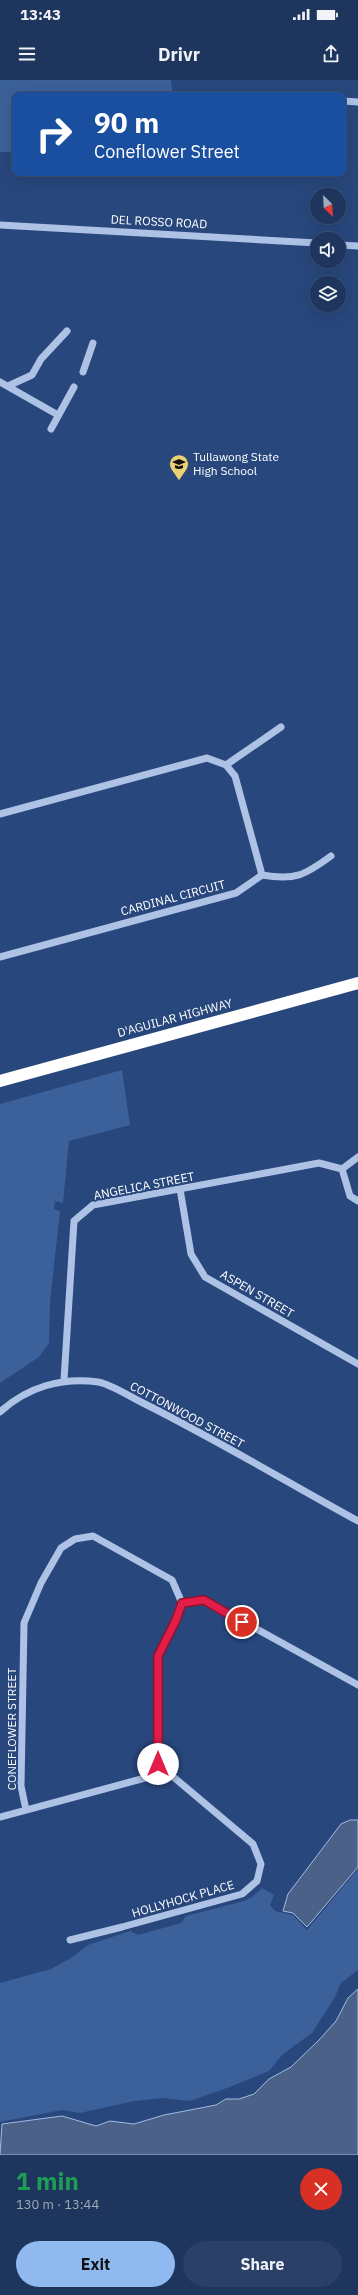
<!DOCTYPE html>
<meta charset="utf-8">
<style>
body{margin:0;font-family:"IBM Plex Sans",sans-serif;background:#2b4066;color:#f1f3f6;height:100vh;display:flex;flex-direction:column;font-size:15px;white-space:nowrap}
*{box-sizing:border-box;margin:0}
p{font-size:13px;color:#a1abbc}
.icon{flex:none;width:22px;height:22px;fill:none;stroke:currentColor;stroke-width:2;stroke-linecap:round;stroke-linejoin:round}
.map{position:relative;height:2075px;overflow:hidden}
.details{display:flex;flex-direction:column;background:#1e355d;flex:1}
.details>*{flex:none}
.banner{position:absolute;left:12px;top:12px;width:334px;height:84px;border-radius:8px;box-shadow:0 4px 16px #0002,0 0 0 1px #3c5072;background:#1a4fa0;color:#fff;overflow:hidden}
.needle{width:26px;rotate:156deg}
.buttons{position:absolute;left:310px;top:108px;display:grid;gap:8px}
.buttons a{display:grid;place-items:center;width:36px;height:36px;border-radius:50%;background:#1e355d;box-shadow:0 4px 16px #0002,0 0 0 1px #3c5072;font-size:20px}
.pin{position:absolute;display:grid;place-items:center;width:34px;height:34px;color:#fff;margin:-17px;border:2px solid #fff;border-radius:50%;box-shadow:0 1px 4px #0007}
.me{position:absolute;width:44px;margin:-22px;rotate:0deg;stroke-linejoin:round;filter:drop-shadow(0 0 3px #0008)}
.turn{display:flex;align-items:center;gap:14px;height:84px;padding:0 16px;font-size:18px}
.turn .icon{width:52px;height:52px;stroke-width:2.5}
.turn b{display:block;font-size:28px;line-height:34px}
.round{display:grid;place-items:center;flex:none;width:42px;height:42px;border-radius:21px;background:#2b4066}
.head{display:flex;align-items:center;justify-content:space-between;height:68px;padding:0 16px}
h1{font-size:24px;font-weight:800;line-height:30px;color:#1e9e55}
.primary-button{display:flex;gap:8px;margin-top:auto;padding:8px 16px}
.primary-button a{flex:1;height:46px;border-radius:24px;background:#90b9f0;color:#111;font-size:16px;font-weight:800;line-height:46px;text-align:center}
.primary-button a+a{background:#2b4066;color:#f1f3f6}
.status{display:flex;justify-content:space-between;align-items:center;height:28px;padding:0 20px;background:#1e355d;direction:ltr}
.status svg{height:11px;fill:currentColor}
header{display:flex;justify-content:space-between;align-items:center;height:52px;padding:0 16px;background:#1e355d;font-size:18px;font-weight:800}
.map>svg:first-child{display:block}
.green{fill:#3c6099}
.water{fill:#4b6188;stroke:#a2bce4}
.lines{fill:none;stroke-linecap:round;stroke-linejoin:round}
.minor{stroke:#adc2e4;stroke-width:7}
.highway{stroke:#fff;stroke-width:12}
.route-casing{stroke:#92132f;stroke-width:10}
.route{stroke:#e11d48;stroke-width:7}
.labels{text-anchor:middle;stroke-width:4;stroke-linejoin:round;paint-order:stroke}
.street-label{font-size:12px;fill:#fff;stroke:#28477c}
.poi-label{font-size:12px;fill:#fff;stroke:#28477c;text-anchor:start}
</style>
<div class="status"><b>13:43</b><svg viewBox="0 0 49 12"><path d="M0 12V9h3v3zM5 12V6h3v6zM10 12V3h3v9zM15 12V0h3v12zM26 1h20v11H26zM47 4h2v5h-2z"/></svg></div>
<header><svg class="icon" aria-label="menu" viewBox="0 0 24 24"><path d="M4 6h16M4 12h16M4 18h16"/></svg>Drivr<svg class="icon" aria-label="share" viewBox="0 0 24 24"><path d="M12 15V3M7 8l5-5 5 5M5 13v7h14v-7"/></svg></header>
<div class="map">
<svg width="358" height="2075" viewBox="0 0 358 2075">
<rect width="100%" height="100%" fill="#28477c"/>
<path class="green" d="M0 0H171L173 15H15V72H0Z
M122 990 130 1045 69 1061 63 1123 55 1121 54 1129 60 1131 50 1222 49 1263 39 1277 0 1303V1024Z
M358 1789V1890L341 1903 335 1917 312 1953 283 1974 269 1991 230 2007 190 2021 164 2018 134 2021 80 2033 62 2030 0 2042V1903L51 1889 74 1876 88 1865 130 1851 138 1855 181 1843 186 1836 244 1821 252 1817 262 1808 274 1815 270 1825 275 1831 293 1835 307 1850Z"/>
<path class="water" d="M350 1740H358V1787L307 1847 293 1833 283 1831 288 1814 341 1744Z
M358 1909V2075H0L2 2044 62 2036 96 2046 110 2041 134 2044 164 2035 216 2025 226 2019H239L254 2014 269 1999 291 1987 319 1960 336 1941 348 1918Z"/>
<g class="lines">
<path class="minor" d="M246 15H252
M343 21 358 22
M0 145 317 163
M339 165 358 166
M83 292 93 263
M0 302 58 335
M8 306 32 295 41 279 67 251
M51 349 74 307
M226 685 281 647
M0 734 207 678 226 685 235 696 262 795
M262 795C295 801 305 795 331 776
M0 877 236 813 262 795
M342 1089 358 1077
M180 1109 191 1174 205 1197 358 1284
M64 1300 74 1141 93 1125 319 1083 342 1089 350 1116 358 1121
M0 1332C27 1307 62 1297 98 1302 111 1304 132 1318 145 1324 217 1360 287 1402 358 1441
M26 1730 21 1706 24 1543 41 1503 61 1468 75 1459 93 1456 172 1500 182 1523 204 1520 358 1605
M0 1737 145 1698 158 1684V1576L176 1540 182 1523
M70 1860 122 1847 242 1814 257 1801 261 1784 253 1764 158 1684"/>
<path class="highway" d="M0 1001 358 903"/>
</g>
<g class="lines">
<defs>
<path id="route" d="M158 1684V1576L176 1540 182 1523 204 1520 242 1542"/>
</defs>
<use href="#route" class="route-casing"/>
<use href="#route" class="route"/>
</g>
<defs>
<symbol id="school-pin" viewBox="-11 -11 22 30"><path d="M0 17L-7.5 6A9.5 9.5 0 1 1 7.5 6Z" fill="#ebd174" stroke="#28477c"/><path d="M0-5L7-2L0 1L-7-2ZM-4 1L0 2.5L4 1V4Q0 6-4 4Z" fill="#111"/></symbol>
</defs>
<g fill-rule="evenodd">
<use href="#school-pin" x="168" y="373" width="22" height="30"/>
</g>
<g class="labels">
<g class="street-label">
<text transform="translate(159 142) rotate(3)" y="4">DEL ROSSO ROAD</text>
<text transform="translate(173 818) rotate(-15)" y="4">CARDINAL CIRCUIT</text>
<text transform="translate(175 938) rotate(-15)" y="4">D'AGUILAR HIGHWAY</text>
<text transform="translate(144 1106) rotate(-11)" y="4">ANGELICA STREET</text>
<text transform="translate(257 1214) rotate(30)" y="4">ASPEN STREET</text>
<text transform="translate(187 1335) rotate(28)" y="4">COTTONWOOD STREET</text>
<text transform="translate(12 1649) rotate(-90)" y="4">CONEFLOWER STREET</text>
<text transform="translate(183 1819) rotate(-16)" y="4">HOLLYHOCK PLACE</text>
</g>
<g class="poi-label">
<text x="193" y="381">Tullawong State<tspan x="193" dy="14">High School</tspan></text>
</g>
</g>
</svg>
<div class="buttons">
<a><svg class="needle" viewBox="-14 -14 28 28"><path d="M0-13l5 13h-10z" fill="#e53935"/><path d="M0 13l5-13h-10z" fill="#a1abbc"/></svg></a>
<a><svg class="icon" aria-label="sound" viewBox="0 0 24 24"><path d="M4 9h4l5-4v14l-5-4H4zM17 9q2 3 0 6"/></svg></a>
<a><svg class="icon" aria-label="layers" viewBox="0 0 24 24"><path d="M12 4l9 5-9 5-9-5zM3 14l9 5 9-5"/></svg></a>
</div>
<div class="pin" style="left:242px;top:1542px;background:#d93025"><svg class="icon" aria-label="arrive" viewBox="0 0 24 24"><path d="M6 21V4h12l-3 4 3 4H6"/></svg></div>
<svg class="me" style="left:158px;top:1684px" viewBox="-20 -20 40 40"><circle r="19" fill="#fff"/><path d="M0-13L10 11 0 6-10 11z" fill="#e11d48"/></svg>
<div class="banner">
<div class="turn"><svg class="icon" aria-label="right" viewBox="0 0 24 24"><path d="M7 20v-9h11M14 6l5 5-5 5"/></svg><div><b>90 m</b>Coneflower Street</div></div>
</div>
</div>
<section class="details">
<div class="head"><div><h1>1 min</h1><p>130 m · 13:44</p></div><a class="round" style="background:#d93025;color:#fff"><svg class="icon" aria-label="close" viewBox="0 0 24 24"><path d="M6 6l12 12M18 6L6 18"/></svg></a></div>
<div class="primary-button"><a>Exit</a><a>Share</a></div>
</section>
